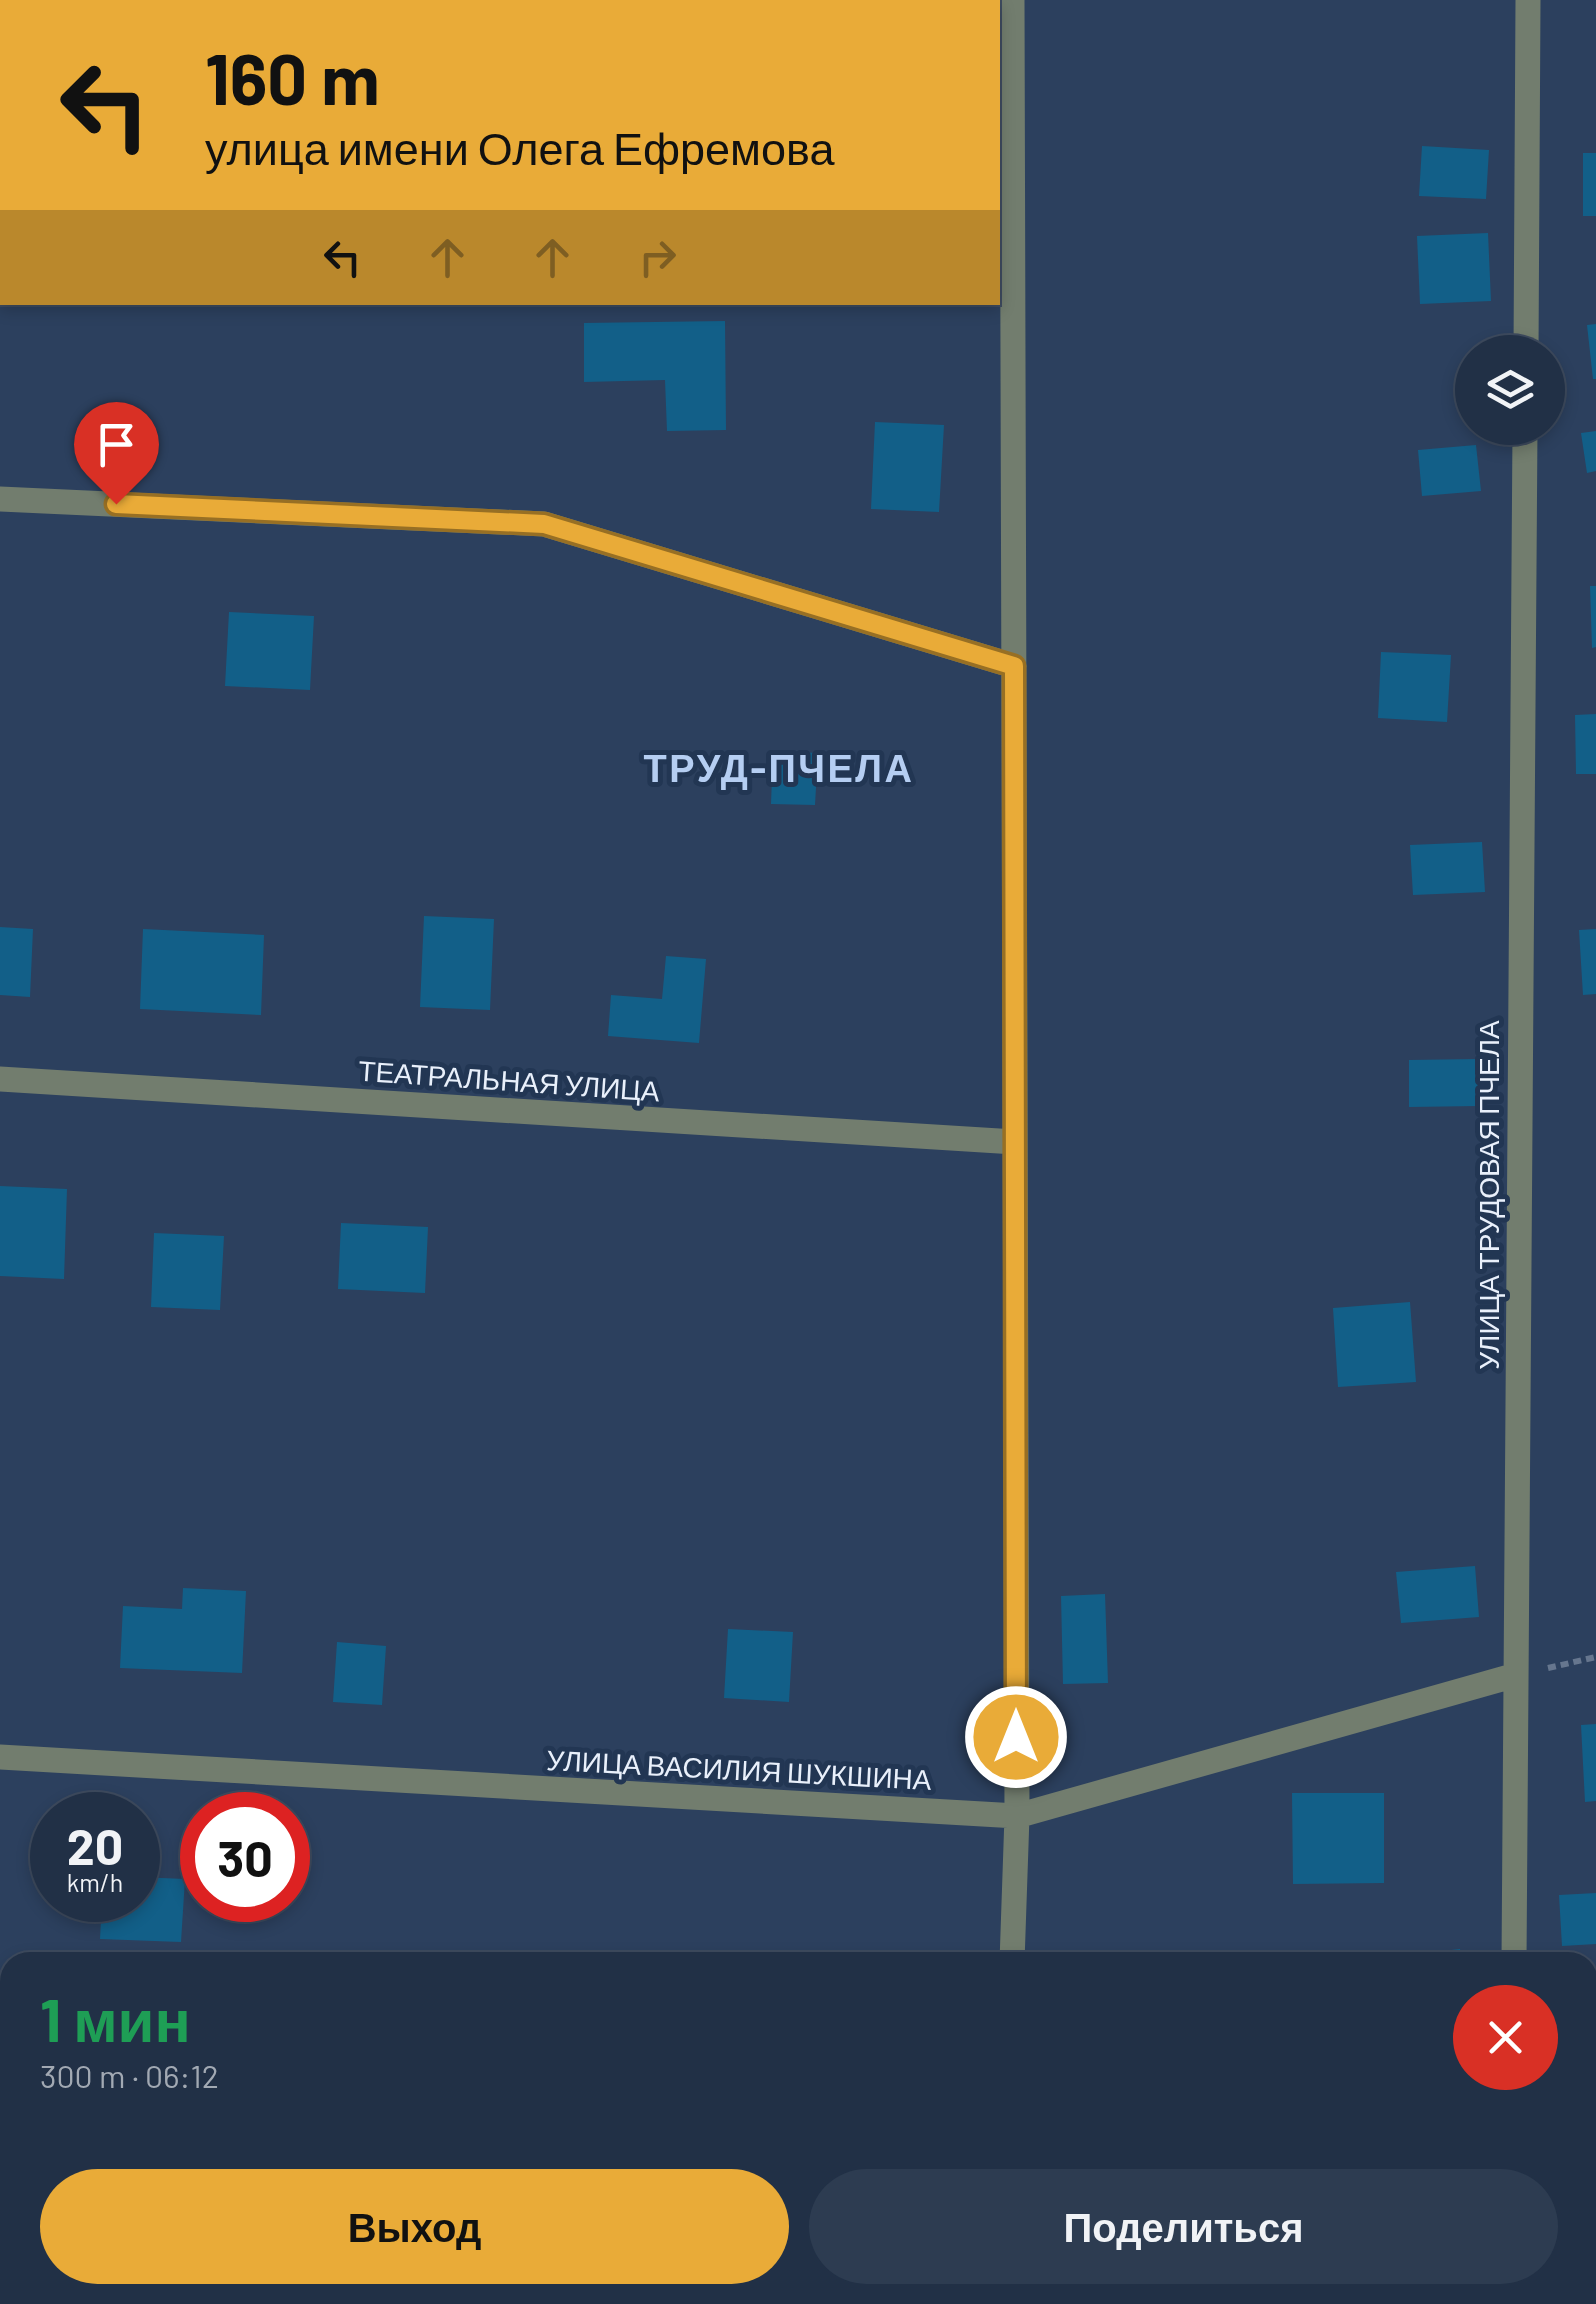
<!DOCTYPE html>
<html lang="ru">
<meta charset="utf-8">
<style>
body{margin:0;font-family:Barlow,sans-serif;background:#2d3c51;color:#f1f3f6;height:100vh;display:flex;flex-direction:column;font-size:38px;white-space:nowrap}
*{box-sizing:border-box;margin:0}
p{font-size:32px;color:#a2a9b3}
.icon{flex:none;width:55px;height:55px;fill:none;stroke:currentColor;stroke-width:2;stroke-linecap:round;stroke-linejoin:round}
.map{position:relative;flex:1;overflow:hidden}
.details{position:absolute;left:0px;top:1952px;width:1598px;height:352px;display:flex;flex-direction:column;background:#213046;border-radius:30px 30px 0 0;box-shadow:0 5px 15px #0003,0 0 0 2px #3e4b5f}
.details>*{flex:none}
.hud{position:absolute;left:0px;top:0px;width:1000px;height:305px;box-shadow:0 5px 15px #0003,0 0 0 2px #3e4b5f;background:#e9ab38;color:#111;overflow:hidden}
.fabs{position:absolute;left:1455px;top:335px;display:grid;gap:20px}
.fabs a{display:grid;place-items:center;width:110px;height:110px;border-radius:50%;background:#213046;box-shadow:0 5px 15px #0003,0 0 0 2px #3e4b5f;font-size:50px}
.speed{position:absolute;left:30px;top:1792px;display:flex;gap:20px;font-size:50px;font-weight:700;text-align:center}
.speed>*{display:grid;place-content:center;width:130px;height:130px;border-radius:50%;background:#213046;box-shadow:0 5px 15px #0003,0 0 0 2px #3e4b5f;line-height:1}
.speed small{font-size:25px;font-weight:400}
.speed .limit{border:15px solid #d22;background:#fff;color:#111}
.pin{position:absolute;display:grid;place-items:center;width:85px;height:85px;color:#fff;margin:-102px -42px;border-radius:50% 50% 50% 0;rotate:-45deg;box-shadow:0 0 10px #0007}
.pin .icon{rotate:45deg}
.me{position:absolute;width:110px;margin:-55px;rotate:0deg;stroke-linejoin:round;filter:drop-shadow(0 0 8px #0008)}
.turn{display:flex;align-items:center;gap:35px;height:210px;padding:0 40px;font-size:45px}
.turn .icon{width:130px;height:130px;stroke-width:2.5}
.turn b{display:block;font-size:70px;line-height:85px}
.lanes{display:flex;align-items:center;height:95px;padding:0 40px;background:#0003;justify-content:center;gap:50px;direction:ltr}
.lanes .off{opacity:.35}
.round{display:grid;place-items:center;flex:none;width:105px;height:105px;border-radius:52px;background:#2d3c51}
.overview{display:flex;align-items:center;justify-content:space-between;height:170px;padding:0 40px}
h1{font-size:60px;font-weight:700;line-height:75px;color:#1e9e55}
.primary-button{display:flex;gap:20px;margin-top:auto;padding:20px 40px}
.primary-button a{flex:1;height:115px;border-radius:60px;background:#e9ab38;color:#111;font-size:40px;font-weight:700;line-height:115px;text-align:center}
.primary-button a+a{background:#2d3c51;color:#f1f3f6}
.map>svg:first-child{display:block}
.building{fill:#125f88}
.lines{fill:none;stroke-linecap:round;stroke-linejoin:round}
.path{stroke:#66768e;stroke-width:6;stroke-dasharray:8 5;stroke-linecap:butt}
.minor{stroke:#727d6e;stroke-width:25}
.route-casing{stroke:#976f24;stroke-width:25}
.route{stroke:#e9ab38;stroke-width:18}
.labels{text-anchor:middle;stroke-width:10;stroke-linejoin:round;paint-order:stroke}
.street-label{font-size:28px;fill:#e9f0fb;stroke:#223653}
.district-label{font-size:38px;font-weight:bold;letter-spacing:2.5px;fill:#b5cef2;stroke:#223653}
</style>
<div class="map">
<svg width="1596" height="2304" viewBox="0 0 1596 2304">
<rect width="100%" height="100%" fill="#2c405e"/>
<path class="building" d="M1422 146 1489 150 1486 199 1419 196Z
M1583 153H1596V216H1583Z
M1488 233 1491 301 1420 304 1417 236Z
M725 321 726 430 667 431 665 380 584 382V323Z
M1596 324V379H1593L1587 325Z
M875 422 944 425 939 512 871 509Z
M1596 431V471L1587 473 1581 433Z
M1476 445 1481 491 1422 496 1418 450Z
M1590 586H1596V647L1592 648Z
M229 612 314 616 310 690 225 686Z
M1381 652 1451 655 1447 722 1378 718Z
M1596 714V774H1576L1575 715Z
M773 751 818 753 815 805 771 804Z
M1482 842 1485 892 1413 895 1410 845Z
M424 916 494 919 490 1010 420 1007Z
M0 927 33 929 30 997 0 995Z
M143 929 264 935 261 1015 140 1009Z
M1596 929V994L1583 995 1579 930Z
M666 956 706 959 699 1043 608 1036 611 995 662 999Z
M1478 1059 1479 1106 1409 1107V1060Z
M0 1186 67 1189 64 1279 0 1276Z
M341 1223 428 1227 425 1293 338 1289Z
M154 1233 224 1236 220 1310 151 1307Z
M1410 1302 1416 1382 1338 1387 1333 1308Z
M1475 1566 1479 1617 1401 1623 1396 1572Z
M183 1588 246 1591 242 1673 120 1668 123 1606 182 1609Z
M1105 1594 1108 1683 1063 1684 1061 1596Z
M728 1629 793 1632 789 1702 724 1698Z
M337 1642 386 1646 382 1705 333 1702Z
M1596 1724V1801L1585 1802 1581 1725Z
M1292 1793H1384V1883L1293 1884Z
M138 1877 185 1879 181 1942 100 1939 102 1900H138Z
M1596 1893V1944L1562 1946 1559 1895Z
M1460 1949 1462 1962H1399V1956Z
M76 2295H130L129 2304H76Z
M350 2295H445L444 2304H350Z
M712 2295H795L794 2304H711Z"/>
<g class="lines">
<path class="path" d="M1548 1668 1596 1657"/>
<path class="minor" d="M1012 0 1017 1816 1012 1962
M1526 352 1528 0
M0 499 544 524 1014 666
M0 1079 1015 1142
M0 1757 1017 1816 1516 1675
M1514 1962 1525 428
M1001 2304 1002 2295
M1511 2304V2295"/>
</g>
<g class="lines">
<defs>
<path id="route" d="M116 504 544 524 1014 666 1016 1737"/>
</defs>
<use href="#route" class="route-casing"/>
<use href="#route" class="route"/>
</g>
<g class="labels">
<g class="street-label">
<text transform="translate(509 1081) rotate(4)" y="10">ТЕАТРАЛЬНАЯ УЛИЦА</text>
<text transform="translate(1489 1195) rotate(-90)" y="10">УЛИЦА ТРУДОВАЯ ПЧЕЛА</text>
<text transform="translate(739 1770) rotate(3)" y="10">УЛИЦА ВАСИЛИЯ ШУКШИНА</text>
</g>
<g class="district-label">
<text x="779" y="782">ТРУД-ПЧЕЛА</text>
</g>
</g>
</svg>
<div class="fabs">
<a><svg class="icon" aria-label="layers" viewBox="0 0 24 24"><path d="M12 4l9 5-9 5-9-5zM3 14l9 5 9-5"/></svg></a>
</div>
<div class="speed"><div>20<small>km/h</small></div><div class="limit">30</div></div>
<div class="pin" style="left:116px;top:504px;background:#d93025"><svg class="icon" aria-label="arrive" viewBox="0 0 24 24"><path d="M6 21V4h12l-3 4 3 4H6"/></svg></div>
<svg class="me" style="left:1016px;top:1737px" viewBox="-20 -20 40 40"><circle r="17" fill="#e9ab38" stroke="#fff" stroke-width="3"/><path d="M0-11L8 9 0 5-8 9z" fill="#fff"/></svg>
<div class="hud">
<div class="turn"><svg class="icon" aria-label="left" viewBox="0 0 24 24"><path d="M17 20v-9H6M10 6l-5 5 5 5"/></svg><div><b>160 m</b>улица имени Олега Ефремова</div></div>
<div class="lanes"><svg class="icon" aria-label="left" viewBox="0 0 24 24"><path d="M17 20v-9H6M10 6l-5 5 5 5"/></svg><svg class="icon off" aria-label="ahead" viewBox="0 0 24 24"><path d="M12 20V5M6 11l6-6 6 6"/></svg><svg class="icon off" aria-label="ahead" viewBox="0 0 24 24"><path d="M12 20V5M6 11l6-6 6 6"/></svg><svg class="icon off" aria-label="right" viewBox="0 0 24 24"><path d="M7 20v-9h11M14 6l5 5-5 5"/></svg></div>
</div>
<section class="details">
<div class="overview"><div><h1>1 мин</h1><p>300 m · 06:12</p></div><a class="round" style="background:#d93025;color:#fff"><svg class="icon" aria-label="close" viewBox="0 0 24 24"><path d="M6 6l12 12M18 6L6 18"/></svg></a></div>
<div class="primary-button"><a>Выход</a><a>Поделиться</a></div>
</section>
</div>
